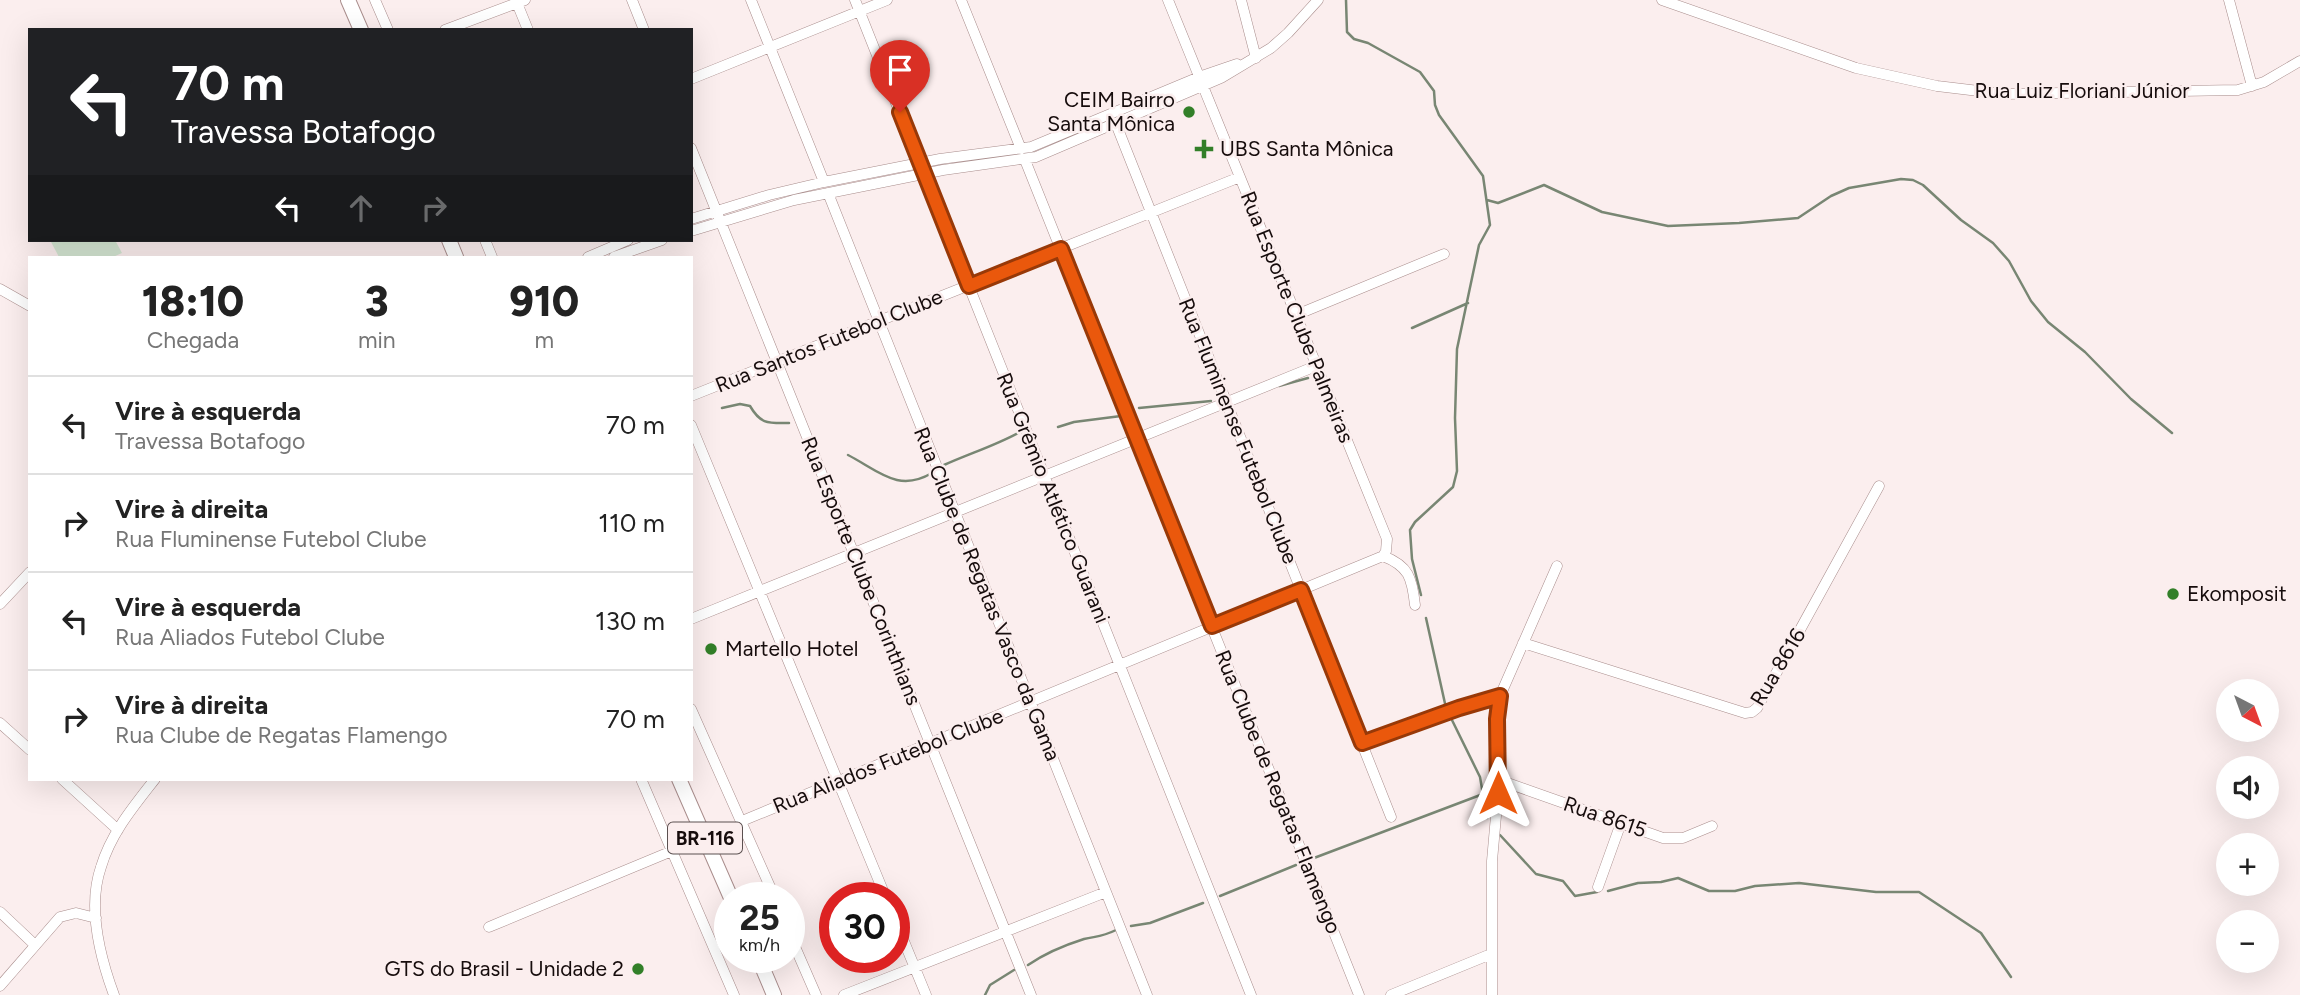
<!DOCTYPE html>
<html lang="pt">
<meta charset="utf-8">
<style>
body{margin:0;font-family:Figtree,sans-serif;background:#f2f2f2;color:#222;height:100vh;display:flex;flex-direction:column;font-size:26px;white-space:nowrap}
*{box-sizing:border-box;margin:0}
p{font-size:23px;color:#767676}
.icon{flex:none;width:38px;height:38px;fill:none;stroke:currentColor;stroke-width:2;stroke-linecap:round;stroke-linejoin:round}
.map{position:relative;flex:1;overflow:hidden}
.panel{position:absolute;left:28px;top:256px;width:665px;height:525px;display:flex;flex-direction:column;background:#fff;border-radius:0px;box-shadow:0 7px 28px #0002}
.panel>*{flex:none}
.top-card{position:absolute;left:28px;top:28px;width:665px;height:214px;border-radius:0px;box-shadow:0 7px 28px #0002;background:#202124;color:#fff;overflow:hidden}
.needle{width:46px;rotate:139deg}
.tools{position:absolute;left:2216px;top:679px;display:grid;gap:14px}
.tools a{display:grid;place-items:center;width:63px;height:63px;border-radius:50%;background:#fff;box-shadow:0 7px 28px #0002;font-size:35px}
.speed{position:absolute;left:714px;top:882px;display:flex;gap:14px;font-size:35px;font-weight:700;text-align:center}
.speed>*{display:grid;place-content:center;width:91px;height:91px;border-radius:50%;background:#fff;box-shadow:0 7px 28px #0002;line-height:1}
.speed small{font-size:18px;font-weight:400}
.speed .limit{border:10px solid #d22;background:#fff;color:#111}
.pin{position:absolute;display:grid;place-items:center;width:60px;height:60px;color:#fff;margin:-72px -30px;border-radius:50% 50% 50% 0;rotate:-45deg;box-shadow:0 0 7px #0007}
.pin .icon{rotate:45deg}
.me{position:absolute;width:77px;margin:-38px;rotate:0deg;stroke-linejoin:round;filter:drop-shadow(0 0 5px #0008)}
.turn{display:flex;align-items:center;gap:24px;height:147px;padding:0 28px;font-size:32px}
.turn .icon{width:91px;height:91px;stroke-width:2.5}
.turn b{display:block;font-size:49px;line-height:60px}
.lanes{display:flex;align-items:center;height:66px;padding:0 28px;background:#0003;justify-content:center;gap:35px;direction:ltr}
.lanes .off{opacity:.35}
.eta{display:flex;justify-content:space-evenly;align-items:center;height:119px;text-align:center}
.eta b{font-size:42px;font-weight:800;line-height:49px}
ul{padding:0;list-style:none}
li{display:flex;align-items:center;gap:21px;height:98px;padding:0 28px;border-top:2px solid #e0e0e0}
li div{flex:1}
li b{display:block;font-size:26px}
li em{font-style:normal}
.map>svg:first-child{display:block}
.green{fill:#d4e5d2}
.lines{fill:none;stroke-linecap:round;stroke-linejoin:round}
.stream{stroke:#788673;stroke-width:2.5}
.minor-casing{stroke:#a98d8c;stroke-width:11}
.highway-casing{stroke:#a98d8c;stroke-width:16}
.minor{stroke:#fff;stroke-width:10}
.highway{stroke:#fff;stroke-width:14}
.route-casing{stroke:#983908;stroke-width:18}
.route{stroke:#ea580c;stroke-width:12}
.poi-dot{fill:#327f28;stroke:#fbeeee;stroke-width:2.5}
.labels{text-anchor:middle;stroke-width:5;stroke-linejoin:round;paint-order:stroke}
.shield{fill:#fbeeee;stroke:#5b5050;stroke-width:2}
.shield-label{font-size:19px;font-weight:bold;fill:#160c0c}
.street-label{font-size:21px;fill:#160c0c;stroke:#fbeeee}
.poi-label{font-size:21px;fill:#160c0c;stroke:#fbeeee;text-anchor:start}
</style>
<div class="map">
<svg width="2300" height="995" viewBox="0 0 2300 995">
<rect width="100%" height="100%" fill="#fbeeee"/>
<path class="green" d="M50 240H115L122 253 113 257H59Z"/>
<g class="lines">
<path class="stream" d="M1346 0 1347 32 1354 39 1368 43 1420 72 1434 91 1435 105 1439 115 1483 176 1490 225 1479 245 1457 349 1455 418 1457 471 1453 487 1415 522 1410 530 1412 559 1421 595
M1487 200 1498 203 1544 185 1602 212 1668 226 1739 223 1798 218 1831 196 1849 188 1901 179 1913 180 1923 185 1961 220 1993 243 2009 261 2031 301 2048 322 2085 352 2131 399 2172 433
M1412 328 1468 303
M1279 386 1308 378
M722 408 740 404 750 406C761 425 769 423 789 423
M1139 408 1211 401
M1058 427 1074 422 1121 416
M848 455C879 471 898 493 932 473
M944 465C968 454 994 446 1018 433
M1426 618 1446 708
M1449 714 1480 777 1487 818
M1500 835 1536 874 1563 881 1575 896 1597 892
M1314 858 1483 794
M1608 891 1638 883 1661 882 1678 878 1709 891H1735L1755 886 1799 883 1876 892H1919L1981 933 2011 977
M1220 896 1296 865
M1131 926 1150 923 1203 903
M1028 965C1044 954 1065 945 1084 939 1097 936 1102 937 1116 930
M985 995 990 985 1014 970"/>
<defs>
<path id="minor" d="M375 0 388 30
M632 0 644 30
M751 0 824 182
M855 0 1251 995
M961 0 1021 149
M1168 0 1387 539 1386 551 1383 556
M1241 0 1256 58
M1662 0 1856 68 1937 86 2004 94 2238 90 2264 82 2300 61
M2229 0 2252 86
M517 3 528 30
M445 30 525 0
M691 79 887 0
M1116 124 1391 817
M691 148 1031 995
M1025 160 1359 995
M828 193 1147 995
M691 219 769 195 824 182 940 159 1031 147 1199 77 1237 64
M691 231 794 200 943 170 1036 157 1221 78 1271 48 1288 33 1318 0
M485 240 492 257
M588 257 628 240
M614 257 662 240
M0 289 30 306
M1296 315 1444 254
M691 396 1240 177
M691 425 886 898
M1383 556C1409 566 1412 578 1415 605
M0 604 30 572
M691 619 1316 366
M1523 643 1745 713 1752 712 1757 708 1879 486
M691 709 775 898
M0 723 30 750
M1362 743 1459 707 1500 696
M62 779 118 830
M641 779 734 995
M1499 780 1663 838H1683L1712 826
M742 821 1383 556
M1598 887 1621 823
M0 912 35 945
M894 917 926 995
M489 927 672 851
M789 933 816 995
M0 986 60 917 76 913 96 918
M114 995C100 957 87 907 101 867 111 833 134 806 155 779
M844 995 1106 892
M1391 995 1491 954
M1492 995V861L1498 793 1497 719 1500 696 1557 566"/>
<path id="highway" d="M348 0 361 30
M449 240 456 257
M679 779 731 898
M758 957 774 995"/>
</defs>
<use href="#minor" class="minor-casing"/>
<use href="#highway" class="highway-casing"/>
<use href="#minor" class="minor"/>
<use href="#highway" class="highway"/>
</g>
<g class="lines">
<defs>
<path id="route" d="M900 112 969 286 1061 249 1212 626 1301 590 1362 743 1459 708 1500 696 1497 719 1498 793"/>
</defs>
<use href="#route" class="route-casing"/>
<use href="#route" class="route"/>
</g>
<g class="poi-dot">
<circle cx="1189" cy="112" r="7"/>
<path d="M1200.5 138.5h7v7h7v7h-7v7h-7v-7h-7v-7h7z"/>
<circle cx="2173" cy="594" r="7"/>
<circle cx="711" cy="649" r="7"/>
<circle cx="638" cy="969" r="7"/>
</g>
<g class="labels">
<rect class="shield" x="668" y="822.5" width="74" height="31" rx="5"/>
<g class="shield-label">
<text x="705" y="845">BR-116</text>
</g>
<g class="street-label">
<text x="2082" y="98">Rua Luiz Floriani Júnior</text>
<text transform="translate(1297 317) rotate(68)" y="7">Rua Esporte Clube Palmeiras</text>
<text transform="translate(829 341) rotate(-22)" y="7">Rua Santos Futebol Clube</text>
<text transform="translate(1238 431) rotate(68)" y="7">Rua Fluminense Futebol Clube</text>
<text transform="translate(1053 498) rotate(68)" y="7">Rua Grêmio Atlético Guarani</text>
<text transform="translate(861 571) rotate(68)" y="7">Rua Esporte Clube Corinthians</text>
<text transform="translate(987 594) rotate(68)" y="7">Rua Clube de Regatas Vasco da Gama</text>
<text transform="translate(1778 667) rotate(-59)" y="7">Rua 8616</text>
<text transform="translate(888 761) rotate(-22)" y="7">Rua Aliados Futebol Clube</text>
<text transform="translate(1278 792) rotate(68)" y="7">Rua Clube de Regatas Flamengo</text>
<text transform="translate(1605 817) rotate(19)" y="7">Rua 8615</text>
</g>
<g class="poi-label">
<text x="1175" y="107" text-anchor="end">CEIM Bairro<tspan x="1175" dy="24">Santa Mônica</tspan></text>
<text x="1220" y="156">UBS Santa Mônica</text>
<text x="2187" y="601">Ekomposit</text>
<text x="725" y="656">Martello Hotel</text>
<text x="624" y="976" text-anchor="end">GTS do Brasil - Unidade 2</text>
</g>
</g>
</svg>
<div class="tools">
<a><svg class="needle" viewBox="-14 -14 28 28"><path d="M0-13l5 13h-10z" fill="#e53935"/><path d="M0 13l5-13h-10z" fill="#767676"/></svg></a>
<a><svg class="icon" aria-label="sound" viewBox="0 0 24 24"><path d="M4 9h4l5-4v14l-5-4H4zM17 9q2 3 0 6"/></svg></a>
<a>+</a>
<a>−</a>
</div>
<div class="speed"><div>25<small>km/h</small></div><div class="limit">30</div></div>
<div class="pin" style="left:900px;top:112px;background:#d93025"><svg class="icon" aria-label="arrive" viewBox="0 0 24 24"><path d="M6 21V4h12l-3 4 3 4H6"/></svg></div>
<svg class="me" style="left:1498px;top:793px" viewBox="-20 -20 40 40"><path d="M0-17L14 15 0 8-14 15z" fill="#ea580c" stroke="#fff" stroke-width="4"/></svg>
<div class="top-card">
<div class="turn"><svg class="icon" aria-label="left" viewBox="0 0 24 24"><path d="M17 20v-9H6M10 6l-5 5 5 5"/></svg><div><b>70 m</b>Travessa Botafogo</div></div>
<div class="lanes"><svg class="icon" aria-label="left" viewBox="0 0 24 24"><path d="M17 20v-9H6M10 6l-5 5 5 5"/></svg><svg class="icon off" aria-label="ahead" viewBox="0 0 24 24"><path d="M12 20V5M6 11l6-6 6 6"/></svg><svg class="icon off" aria-label="right" viewBox="0 0 24 24"><path d="M7 20v-9h11M14 6l5 5-5 5"/></svg></div>
</div>
<section class="panel">
<div class="eta">
<div><b>18:10</b><p>Chegada</p></div>
<div><b>3</b><p>min</p></div>
<div><b>910</b><p>m</p></div>
</div>
<ul>
<li><svg class="icon" aria-label="left" viewBox="0 0 24 24"><path d="M17 20v-9H6M10 6l-5 5 5 5"/></svg><div><b>Vire à esquerda</b><p>Travessa Botafogo</p></div><em>70 m</em></li>
<li><svg class="icon" aria-label="right" viewBox="0 0 24 24"><path d="M7 20v-9h11M14 6l5 5-5 5"/></svg><div><b>Vire à direita</b><p>Rua Fluminense Futebol Clube</p></div><em>110 m</em></li>
<li><svg class="icon" aria-label="left" viewBox="0 0 24 24"><path d="M17 20v-9H6M10 6l-5 5 5 5"/></svg><div><b>Vire à esquerda</b><p>Rua Aliados Futebol Clube</p></div><em>130 m</em></li>
<li><svg class="icon" aria-label="right" viewBox="0 0 24 24"><path d="M7 20v-9h11M14 6l5 5-5 5"/></svg><div><b>Vire à direita</b><p>Rua Clube de Regatas Flamengo</p></div><em>70 m</em></li>
</ul>
</section>
</div>
